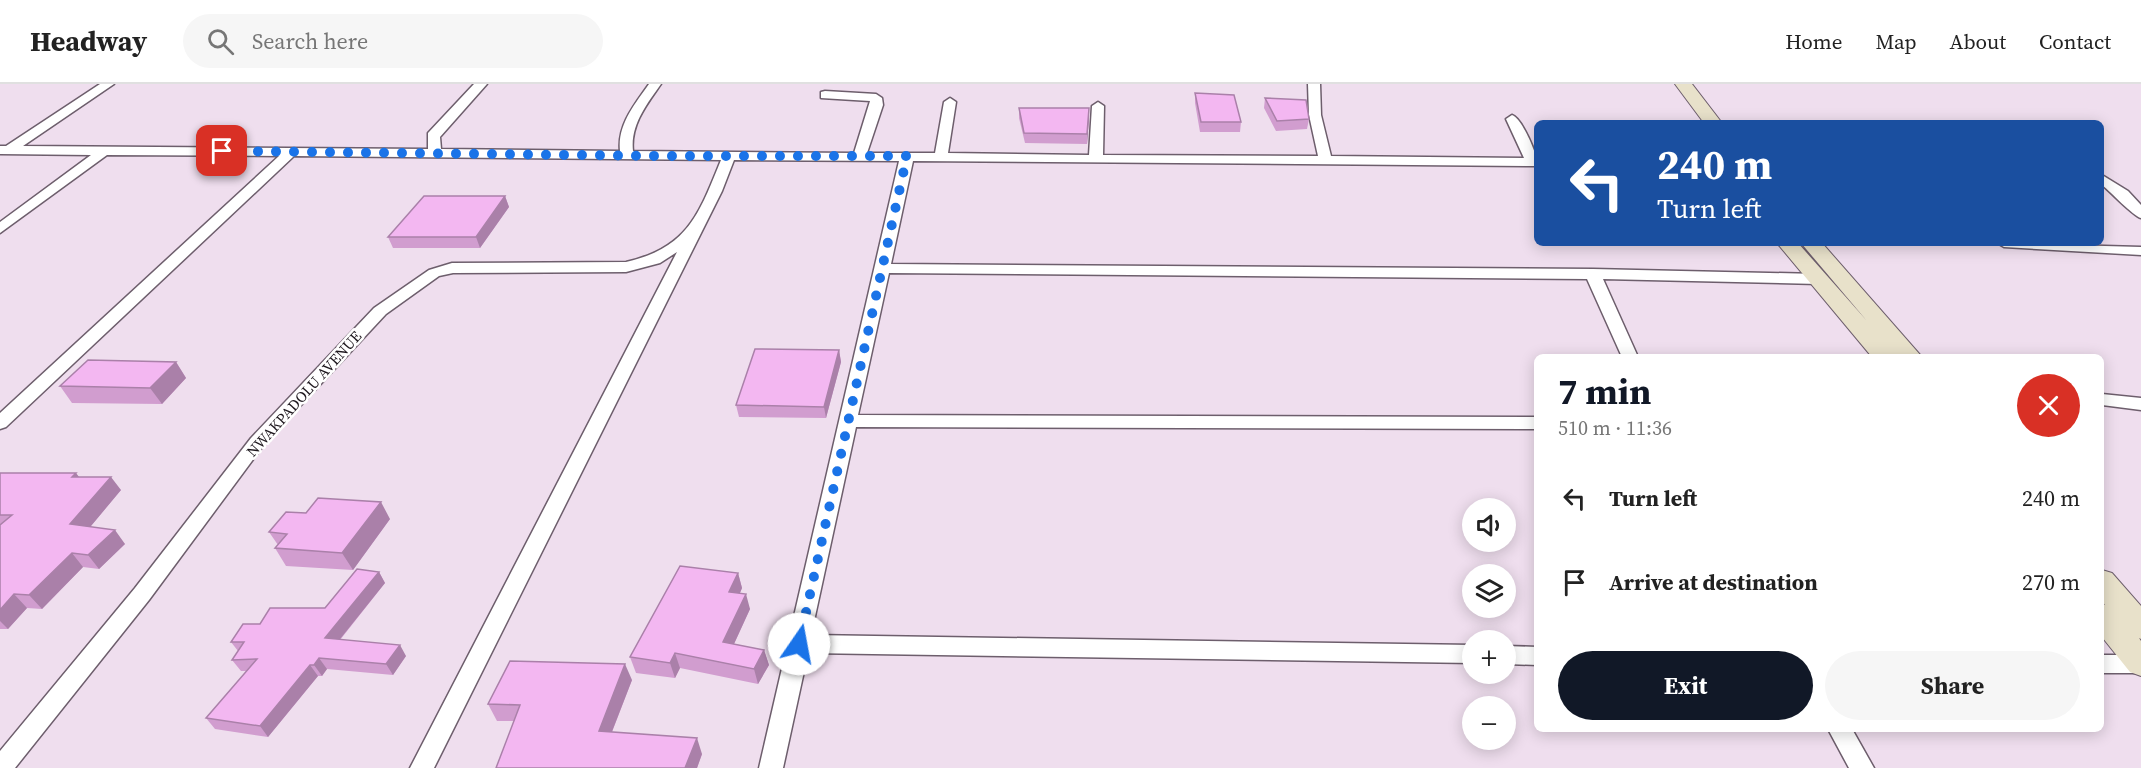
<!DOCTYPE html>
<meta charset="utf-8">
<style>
body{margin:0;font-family:"Source Serif 4",serif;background:#f6f6f6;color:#222;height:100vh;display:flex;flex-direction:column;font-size:22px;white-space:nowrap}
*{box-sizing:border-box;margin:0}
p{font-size:20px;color:#767676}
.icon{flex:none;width:33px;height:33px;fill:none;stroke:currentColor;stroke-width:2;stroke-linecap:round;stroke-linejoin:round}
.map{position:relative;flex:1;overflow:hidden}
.details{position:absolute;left:1534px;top:270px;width:570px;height:378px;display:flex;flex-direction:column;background:#fff;border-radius:9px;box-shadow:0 3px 15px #0003}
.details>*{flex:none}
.banner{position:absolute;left:1534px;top:36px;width:570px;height:126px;border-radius:9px;box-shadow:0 3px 15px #0003;background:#1a4fa0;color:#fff;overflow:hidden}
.buttons{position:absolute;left:1462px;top:414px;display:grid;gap:12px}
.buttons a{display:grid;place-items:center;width:54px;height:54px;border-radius:50%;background:#fff;box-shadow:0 3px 15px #0003;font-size:30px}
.pin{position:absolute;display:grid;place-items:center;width:51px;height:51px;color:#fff;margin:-26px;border-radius:12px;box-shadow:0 3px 9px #0006}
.me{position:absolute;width:66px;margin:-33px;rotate:12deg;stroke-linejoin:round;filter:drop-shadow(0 0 4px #0008)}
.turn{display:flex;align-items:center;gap:21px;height:126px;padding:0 24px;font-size:27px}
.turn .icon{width:78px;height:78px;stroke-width:2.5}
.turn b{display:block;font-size:42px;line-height:51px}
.round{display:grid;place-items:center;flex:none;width:63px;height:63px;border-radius:32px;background:#f6f6f6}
.headline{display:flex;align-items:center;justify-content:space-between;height:102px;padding:0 24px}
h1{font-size:36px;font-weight:700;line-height:45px;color:#111827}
.button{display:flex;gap:12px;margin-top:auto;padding:12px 24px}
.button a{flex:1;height:69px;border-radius:36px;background:#111827;color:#fff;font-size:24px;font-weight:700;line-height:69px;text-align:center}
.button a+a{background:#f6f6f6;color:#222}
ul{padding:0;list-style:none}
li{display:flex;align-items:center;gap:18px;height:84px;padding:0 24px}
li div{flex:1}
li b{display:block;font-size:22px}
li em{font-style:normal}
header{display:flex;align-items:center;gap:36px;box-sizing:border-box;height:84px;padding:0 30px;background:#fff;border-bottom:2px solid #e0e0e0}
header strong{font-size:28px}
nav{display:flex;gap:33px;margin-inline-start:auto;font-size:21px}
.search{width:420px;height:54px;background:#f6f6f6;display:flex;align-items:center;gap:15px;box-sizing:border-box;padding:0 21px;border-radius:33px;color:#767676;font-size:22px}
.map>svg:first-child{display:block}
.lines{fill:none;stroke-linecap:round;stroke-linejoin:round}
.street-casing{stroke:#6d5e6c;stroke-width:3}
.secondary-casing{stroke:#6d5e6c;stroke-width:2}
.street{fill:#fff;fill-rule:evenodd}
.secondary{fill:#e8e1ca;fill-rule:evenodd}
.wall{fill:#d19dcf}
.shaded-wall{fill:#aa80a9}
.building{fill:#f3b7f1;stroke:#aa80a9;stroke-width:1.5}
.route{stroke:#1a73e8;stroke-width:10;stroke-dasharray:0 18}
.labels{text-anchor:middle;stroke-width:5;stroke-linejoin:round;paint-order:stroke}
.street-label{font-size:15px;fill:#1d171d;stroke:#fff}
</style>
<header>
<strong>Headway</strong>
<div class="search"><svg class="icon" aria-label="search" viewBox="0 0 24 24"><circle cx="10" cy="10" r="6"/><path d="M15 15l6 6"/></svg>Search here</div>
<nav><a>Home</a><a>Map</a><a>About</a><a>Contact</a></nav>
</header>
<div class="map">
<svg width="2141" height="684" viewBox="0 0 2141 684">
<rect width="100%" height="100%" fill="#efdeee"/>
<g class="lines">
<defs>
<path id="street" d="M100 0H114L23 62 428 65V49L474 0H487L440 53 441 65 620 67C617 41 635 20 649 0H661C647 20 630 41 633 67L854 69 870 17 821 14V8L825 7 876 10 882 14 883 21 867 69H935L944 18 950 14 956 18 948 69 1089 71 1092 22 1098 18 1104 22 1103 71 1318 72 1309 31 1308 0H1320L1321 31 1331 72 1524 74 1506 35 1512 31C1522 34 1538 72 1538 82L913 77 891 180 1593 185 1818 190 1826 195 1818 200 1603 195 1638 273H1622L1587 195 889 189 858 331 1538 333V345L856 343 811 551 1473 561V579L808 569 783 684H759L899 77 734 76 722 107 434 684H410L677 168 660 179 626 188 453 189 439 192 386 230 263 362 149 516 15 684H0V667L135 504 251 354 374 224 429 186 452 179 626 178C688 164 699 130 721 76L294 72 6 343 0 345V329L279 72 107 71 0 149V138L91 71 0 70V62H6Z
M2102 91 2128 107 2141 121V134C2133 132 2111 108 2102 101Z
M1997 159 2141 163V171L2004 163Z
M2102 310 2141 314V326L2102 321Z
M1506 562 1538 563V581L1506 580Z
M2102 571H2141V589H2102Z
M1828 645H1852L1874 684H1849Z"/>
<path id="secondary" d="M1675 0H1692L1722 39H1704Z
M1777 159H1798L1867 237 1801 159H1822L1922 273H1872Z
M2102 486 2112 489 2141 522V555L2139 554 2141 557V592L2130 588 2102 553V520L2105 521 2102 517Z"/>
</defs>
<use href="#street" class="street-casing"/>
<use href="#secondary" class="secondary-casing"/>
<use href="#street" class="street"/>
<use href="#secondary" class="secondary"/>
</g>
<path class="wall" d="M1195 9 1241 38 1240 48H1200L1195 19Z
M1265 14 1309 35 1307 45 1276 47 1264 24Z
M1019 24 1089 34 1087 60 1025 59 1019 34Z
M505 112 509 123 480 164H393L388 153Z
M839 266 841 278 826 334 739 333 736 321Z
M176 278 186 294 162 320 72 319 60 302Z
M0 389 79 393 121 406 90 443 125 460 99 485 83 483 42 525 27 524 8 545H0Z
M306 429 390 435 353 486 286 482 275 464 278 461 269 448Z
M379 488 385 499 340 556 406 572 393 591 327 585 322 592H318L268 653 215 645 206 634 248 587H241L232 576 238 567 231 558 260 540 325 524Z
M738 489 742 504 740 509 750 525 734 560 764 566 769 581 758 600 680 584 675 594 636 589 630 573Z
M632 596 612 648 702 670 697 684H496L514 637H497L488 620Z"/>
<path class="shaded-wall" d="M1089 24V34L1087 60V50Z
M505 112 509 123 480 164 476 153Z
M839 266 841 278 826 334 824 323Z
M176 278 186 294 162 320 150 304Z
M76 389 86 402 72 393Z
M111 393 121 406 81 454 70 440Z
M381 418 390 435 353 486 342 469Z
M115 446 125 460 99 485 88 471Z
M72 469 83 483 42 525 29 511Z
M379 488 385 499 332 565 325 554Z
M738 489 742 504 734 523 729 508Z
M14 510 27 524 8 545 0 537V526Z
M746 510 750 525 728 573 723 558Z
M400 561 406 572 393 591 386 580Z
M764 566 769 581 758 600 754 585Z
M675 569 680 584 675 594 670 579Z
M319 574 327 585 322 592 314 581Z
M625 580 632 596 606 663 599 647Z
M310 581 318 592 268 653 260 642Z
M697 654 702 670 697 684H685Z"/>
<path class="building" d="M1195 9 1234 11 1241 38H1201Z
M1265 14 1306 16 1309 35 1277 37Z
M1019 24H1089L1087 50 1024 49Z
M424 112H505L476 153H388Z
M755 265 839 266 824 323 736 321Z
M88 276 176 278 150 304 60 302Z
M0 389H76L72 393H111L70 440 115 446 88 471 72 469 29 511 14 510 0 526V441L12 431H0Z
M318 414 381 418 342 469 275 464 287 450 269 448 286 428 306 429Z
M680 482 738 489 729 508 746 510 723 558 764 566 754 585 675 569 670 579 630 573Z
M357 485 379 488 325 554 400 561 386 580 319 574 314 581H310L260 642 206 634 257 575 232 576 244 558H231L243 540H260L270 524H325Z
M510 577 625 580 599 647 697 654 685 684H496L520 621 488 620Z"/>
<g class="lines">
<path class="route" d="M222 67 663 72H907L799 560"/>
</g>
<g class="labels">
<g class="street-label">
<text transform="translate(304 310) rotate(-48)" y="5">NWAKPADOLU AVENUE</text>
</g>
</g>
</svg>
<div class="buttons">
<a><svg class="icon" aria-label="sound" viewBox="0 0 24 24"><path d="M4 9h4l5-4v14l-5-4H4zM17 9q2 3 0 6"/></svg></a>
<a><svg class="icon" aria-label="layers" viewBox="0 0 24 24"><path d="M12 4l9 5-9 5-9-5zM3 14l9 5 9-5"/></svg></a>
<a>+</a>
<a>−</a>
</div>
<div class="pin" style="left:222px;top:67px;background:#d93025"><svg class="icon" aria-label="arrive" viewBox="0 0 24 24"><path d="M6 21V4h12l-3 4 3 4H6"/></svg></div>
<svg class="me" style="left:799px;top:560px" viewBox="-20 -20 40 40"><circle r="19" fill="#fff"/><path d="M0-13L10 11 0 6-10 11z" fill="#1a73e8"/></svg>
<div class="banner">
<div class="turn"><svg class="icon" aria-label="left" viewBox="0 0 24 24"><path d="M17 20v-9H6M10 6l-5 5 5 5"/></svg><div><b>240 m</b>Turn left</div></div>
</div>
<section class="details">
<div class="headline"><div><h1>7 min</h1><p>510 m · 11:36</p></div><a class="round" style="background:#d93025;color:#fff"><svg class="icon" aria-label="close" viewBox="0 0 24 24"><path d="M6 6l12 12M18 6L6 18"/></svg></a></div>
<ul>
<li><svg class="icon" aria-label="left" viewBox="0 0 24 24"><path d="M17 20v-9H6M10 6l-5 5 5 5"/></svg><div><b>Turn left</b></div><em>240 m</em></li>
<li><svg class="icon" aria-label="arrive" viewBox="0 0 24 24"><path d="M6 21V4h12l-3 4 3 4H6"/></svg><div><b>Arrive at destination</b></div><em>270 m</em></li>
</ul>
<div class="button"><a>Exit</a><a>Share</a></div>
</section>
</div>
